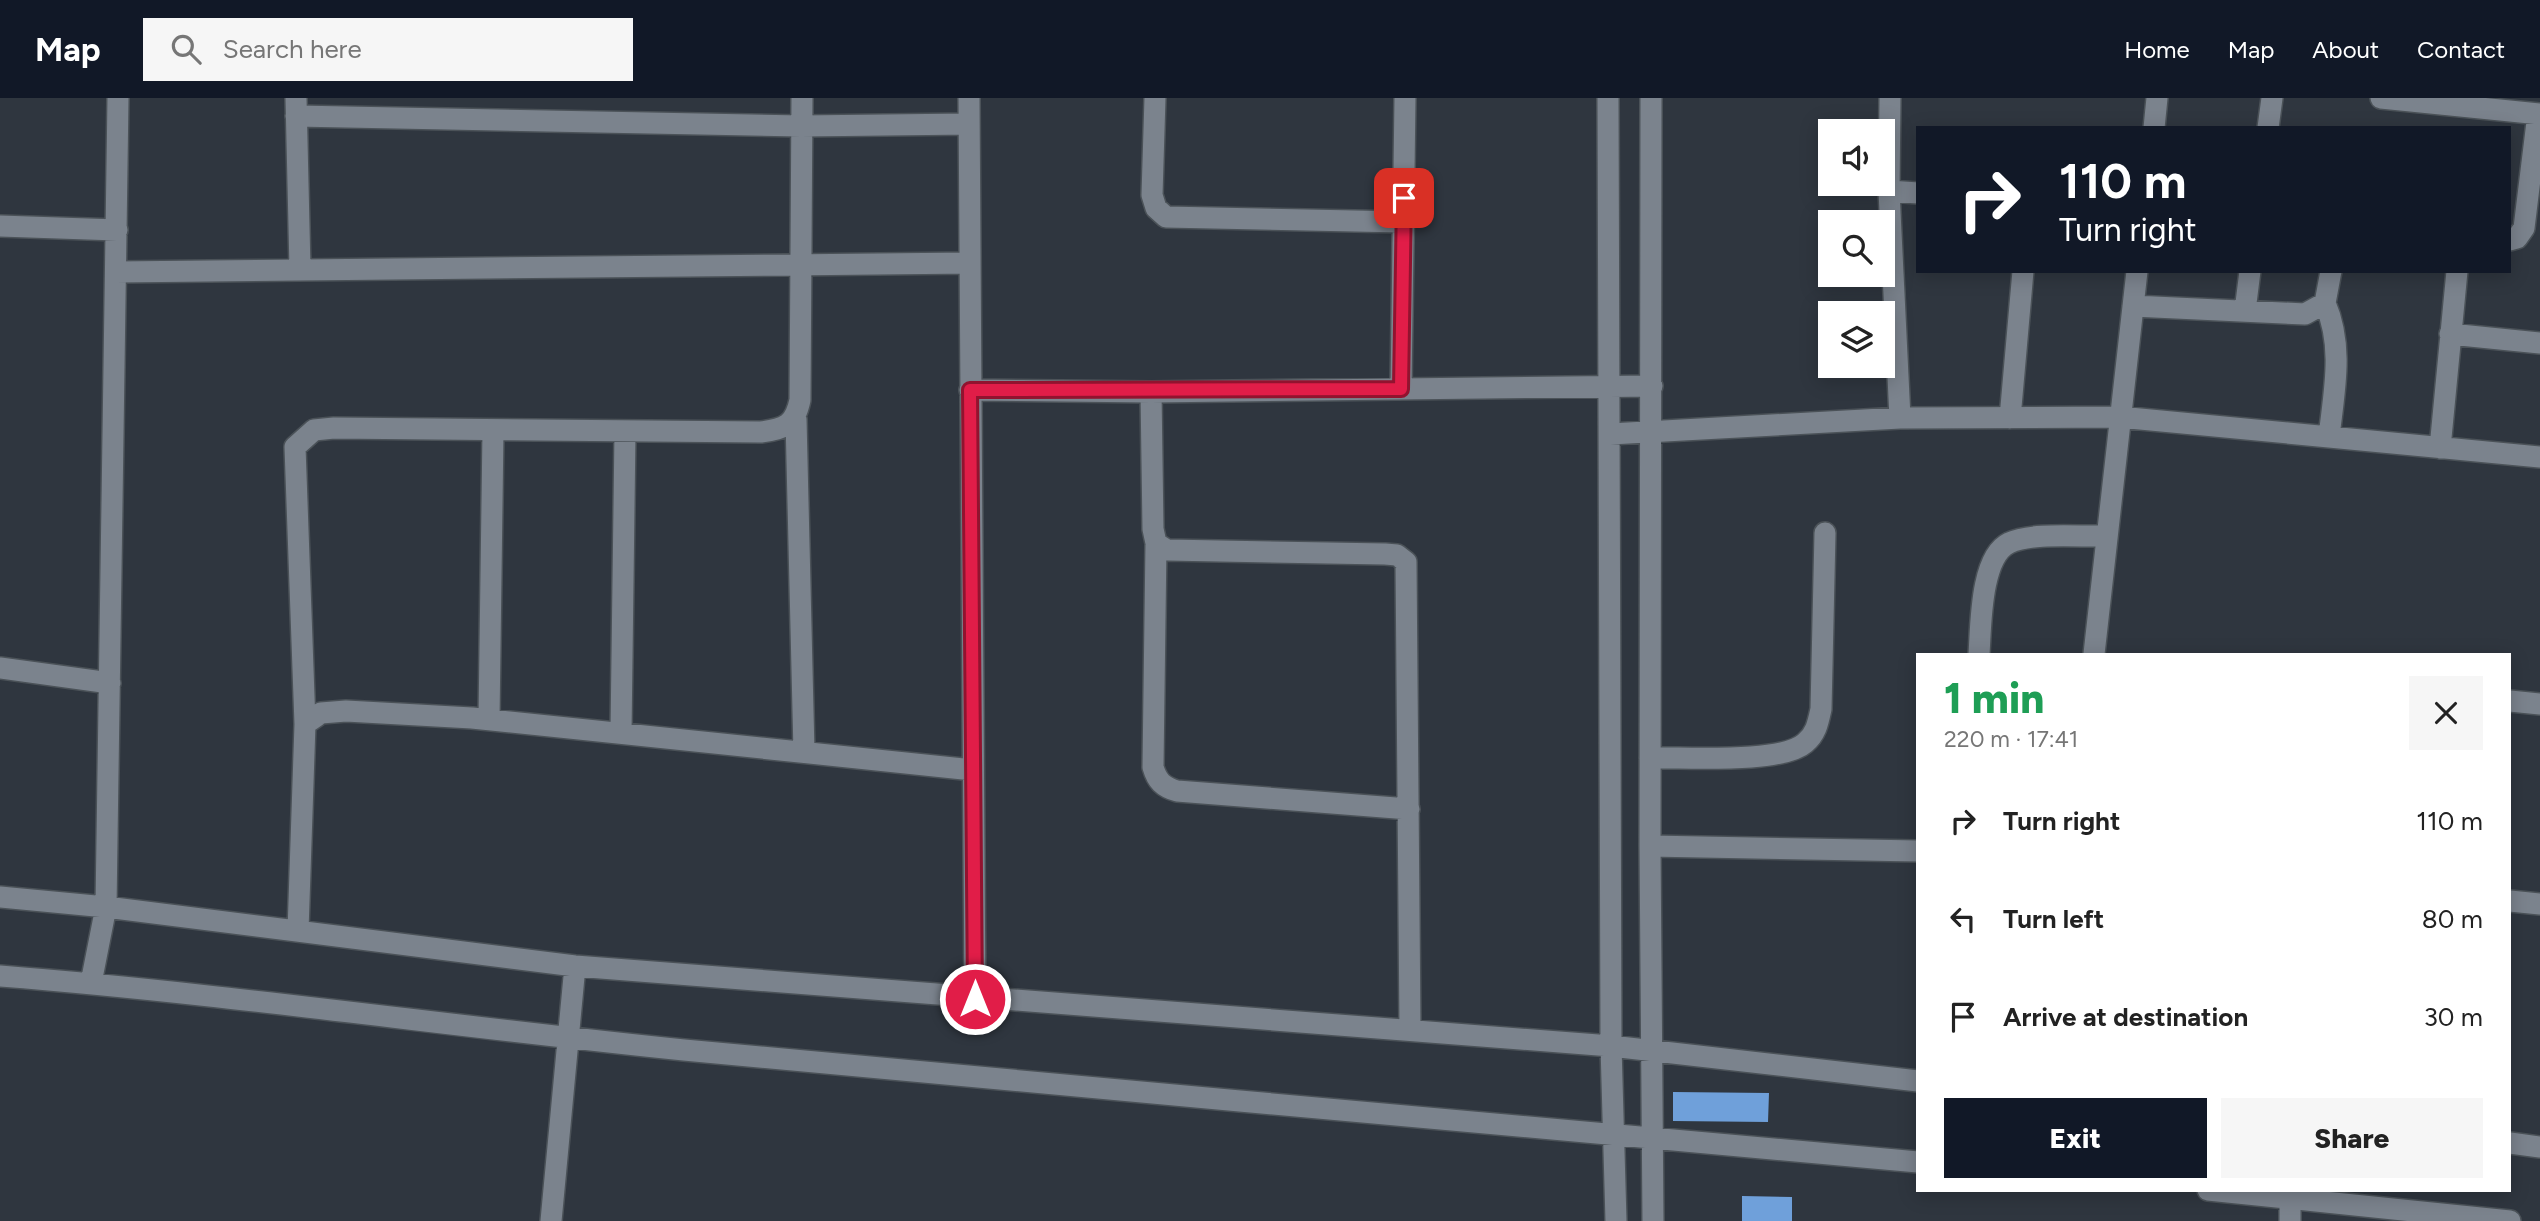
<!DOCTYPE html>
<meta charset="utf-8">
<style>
body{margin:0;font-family:Figtree,sans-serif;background:#f6f6f6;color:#222;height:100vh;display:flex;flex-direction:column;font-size:26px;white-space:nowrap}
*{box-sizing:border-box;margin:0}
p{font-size:23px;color:#767676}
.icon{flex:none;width:38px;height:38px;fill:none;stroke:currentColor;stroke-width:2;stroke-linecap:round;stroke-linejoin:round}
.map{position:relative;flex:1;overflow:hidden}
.side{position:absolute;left:1916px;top:555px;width:595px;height:539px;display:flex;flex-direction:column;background:#fff;border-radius:0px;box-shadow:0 4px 18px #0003}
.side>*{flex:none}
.banner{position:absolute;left:1916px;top:28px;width:595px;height:147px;border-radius:0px;box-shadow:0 4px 18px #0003;background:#111827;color:#fff;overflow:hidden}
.fabs{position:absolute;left:1818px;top:21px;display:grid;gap:14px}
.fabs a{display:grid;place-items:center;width:77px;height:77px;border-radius:0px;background:#fff;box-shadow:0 4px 18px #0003;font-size:35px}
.pin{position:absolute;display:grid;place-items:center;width:60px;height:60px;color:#fff;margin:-30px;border-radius:14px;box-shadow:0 4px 10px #0006}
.me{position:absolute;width:77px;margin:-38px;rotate:0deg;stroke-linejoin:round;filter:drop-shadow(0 0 5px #0008)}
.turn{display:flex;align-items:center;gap:24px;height:147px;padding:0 28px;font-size:32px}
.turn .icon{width:91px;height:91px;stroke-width:2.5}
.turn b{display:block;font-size:49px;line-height:60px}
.round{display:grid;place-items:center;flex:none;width:74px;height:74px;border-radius:0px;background:#f6f6f6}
.head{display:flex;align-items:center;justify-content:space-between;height:119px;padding:0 28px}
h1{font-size:42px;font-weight:800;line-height:52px;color:#1e9e55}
.button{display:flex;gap:14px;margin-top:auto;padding:14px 28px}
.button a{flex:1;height:80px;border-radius:0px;background:#111827;color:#fff;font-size:28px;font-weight:800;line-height:80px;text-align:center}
.button a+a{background:#f6f6f6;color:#222}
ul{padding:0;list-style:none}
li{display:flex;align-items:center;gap:21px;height:98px;padding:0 28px}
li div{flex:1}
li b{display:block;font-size:26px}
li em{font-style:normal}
header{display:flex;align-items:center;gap:42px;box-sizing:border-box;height:98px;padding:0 35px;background:#111827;color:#fff}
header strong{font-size:33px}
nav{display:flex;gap:38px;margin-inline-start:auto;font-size:24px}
.search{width:490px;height:63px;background:#f6f6f6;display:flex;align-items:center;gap:18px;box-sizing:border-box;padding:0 24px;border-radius:0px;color:#767676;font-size:26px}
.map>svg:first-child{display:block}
.building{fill:#6fa0da}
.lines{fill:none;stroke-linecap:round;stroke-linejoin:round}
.street-casing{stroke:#4b5258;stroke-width:24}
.street{stroke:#7b838d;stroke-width:21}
.route-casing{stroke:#92132f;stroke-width:18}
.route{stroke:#e11d48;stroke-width:12}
</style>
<header>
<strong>Map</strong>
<div class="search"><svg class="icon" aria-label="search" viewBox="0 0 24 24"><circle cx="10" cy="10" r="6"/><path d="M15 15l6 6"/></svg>Search here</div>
<nav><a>Home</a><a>Map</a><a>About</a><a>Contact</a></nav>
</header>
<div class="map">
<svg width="2540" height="1123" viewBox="0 0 2540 1123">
<rect width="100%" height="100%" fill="#2f363f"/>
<path class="building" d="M1673 994 1769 995 1768 1024 1673 1023Z
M1742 1098 1792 1099V1123H1742Z"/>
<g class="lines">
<defs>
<path id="street" d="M296 0 300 171
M969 0 975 901
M1155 0 1152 97 1156 110 1166 119 1403 124
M1608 0 1611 948 1616 1123
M1651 0 1650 748 1653 1123
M1890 0 1889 93 1900 320
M2381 0 2540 16
M296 18 801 28 969 26
M2154 30 2157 0
M2268 30 2272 0
M1889 93 1918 95
M0 128 117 132
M2510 142 2517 140 2524 130 2538 16
M116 174 970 165
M2325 205C2344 249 2334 293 2329 339
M2133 208 2305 216 2325 205 2331 173
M2245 213 2250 173
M2450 236 2540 245
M1401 291 1405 0
M970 292 1151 294 1652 288
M1151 294 1153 431 1156 445 1167 452 1385 456 1397 457 1406 464 1410 932
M2010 320 2023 173
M796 321 804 654
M1610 336 1900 320 2119 319 2540 359
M2440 350 2457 173
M1156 445 1153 669C1157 683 1163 689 1177 693L1409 711
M1979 556C1981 529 1980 459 2009 445 2032 434 2080 439 2106 438
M2094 556 2137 173
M0 570 110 585
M2510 603 2540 606
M489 621 493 333
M305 626 295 349 314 332 334 330 761 334C786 331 795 326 800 302L802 0
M621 635 625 334
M1650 660C1685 659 1781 666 1805 645 1816 636 1818 625 1821 611L1825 435
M1650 748 1918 753
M0 799 106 809 575 868 1611 948 1918 983
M2510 803 2540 806
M298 833 305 626 321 615 346 613 472 620 973 672
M0 878C228 896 456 929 684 952 1095 992 1507 1025 1918 1064
M91 885 106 809 118 0
M2510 1045 2540 1049
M2208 1092 2510 1123
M2290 1100V1123
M551 1123 575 868"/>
</defs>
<use href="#street" class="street-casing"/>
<use href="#street" class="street"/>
</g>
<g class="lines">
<defs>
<path id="route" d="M975 901 970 292 1401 291 1404 100"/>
</defs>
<use href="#route" class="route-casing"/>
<use href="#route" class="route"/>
</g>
</svg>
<div class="fabs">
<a><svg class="icon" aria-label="sound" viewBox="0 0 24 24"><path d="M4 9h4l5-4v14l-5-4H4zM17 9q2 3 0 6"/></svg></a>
<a><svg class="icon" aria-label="search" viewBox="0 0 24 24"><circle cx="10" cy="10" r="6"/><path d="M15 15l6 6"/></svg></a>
<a><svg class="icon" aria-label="layers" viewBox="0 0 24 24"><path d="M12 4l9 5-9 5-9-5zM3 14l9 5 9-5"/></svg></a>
</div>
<div class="pin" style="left:1404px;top:100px;background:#d93025"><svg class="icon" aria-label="arrive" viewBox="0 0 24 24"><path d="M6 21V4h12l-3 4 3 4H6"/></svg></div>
<svg class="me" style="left:975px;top:901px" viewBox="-20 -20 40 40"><circle r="17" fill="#e11d48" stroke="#fff" stroke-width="3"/><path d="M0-11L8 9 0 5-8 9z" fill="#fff"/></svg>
<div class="banner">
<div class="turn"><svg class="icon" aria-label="right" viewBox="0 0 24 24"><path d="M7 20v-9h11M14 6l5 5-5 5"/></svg><div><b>110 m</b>Turn right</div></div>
</div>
<section class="side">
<div class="head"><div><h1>1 min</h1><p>220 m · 17:41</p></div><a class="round"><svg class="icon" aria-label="close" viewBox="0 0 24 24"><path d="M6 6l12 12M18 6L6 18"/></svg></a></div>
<ul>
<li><svg class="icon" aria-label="right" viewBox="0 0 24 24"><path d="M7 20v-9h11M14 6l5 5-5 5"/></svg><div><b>Turn right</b></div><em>110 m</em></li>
<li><svg class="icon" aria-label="left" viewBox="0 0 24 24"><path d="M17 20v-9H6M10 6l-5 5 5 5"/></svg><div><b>Turn left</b></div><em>80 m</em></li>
<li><svg class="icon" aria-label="arrive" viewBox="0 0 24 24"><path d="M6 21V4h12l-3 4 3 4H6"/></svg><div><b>Arrive at destination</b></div><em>30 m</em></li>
</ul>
<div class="button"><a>Exit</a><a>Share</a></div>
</section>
</div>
